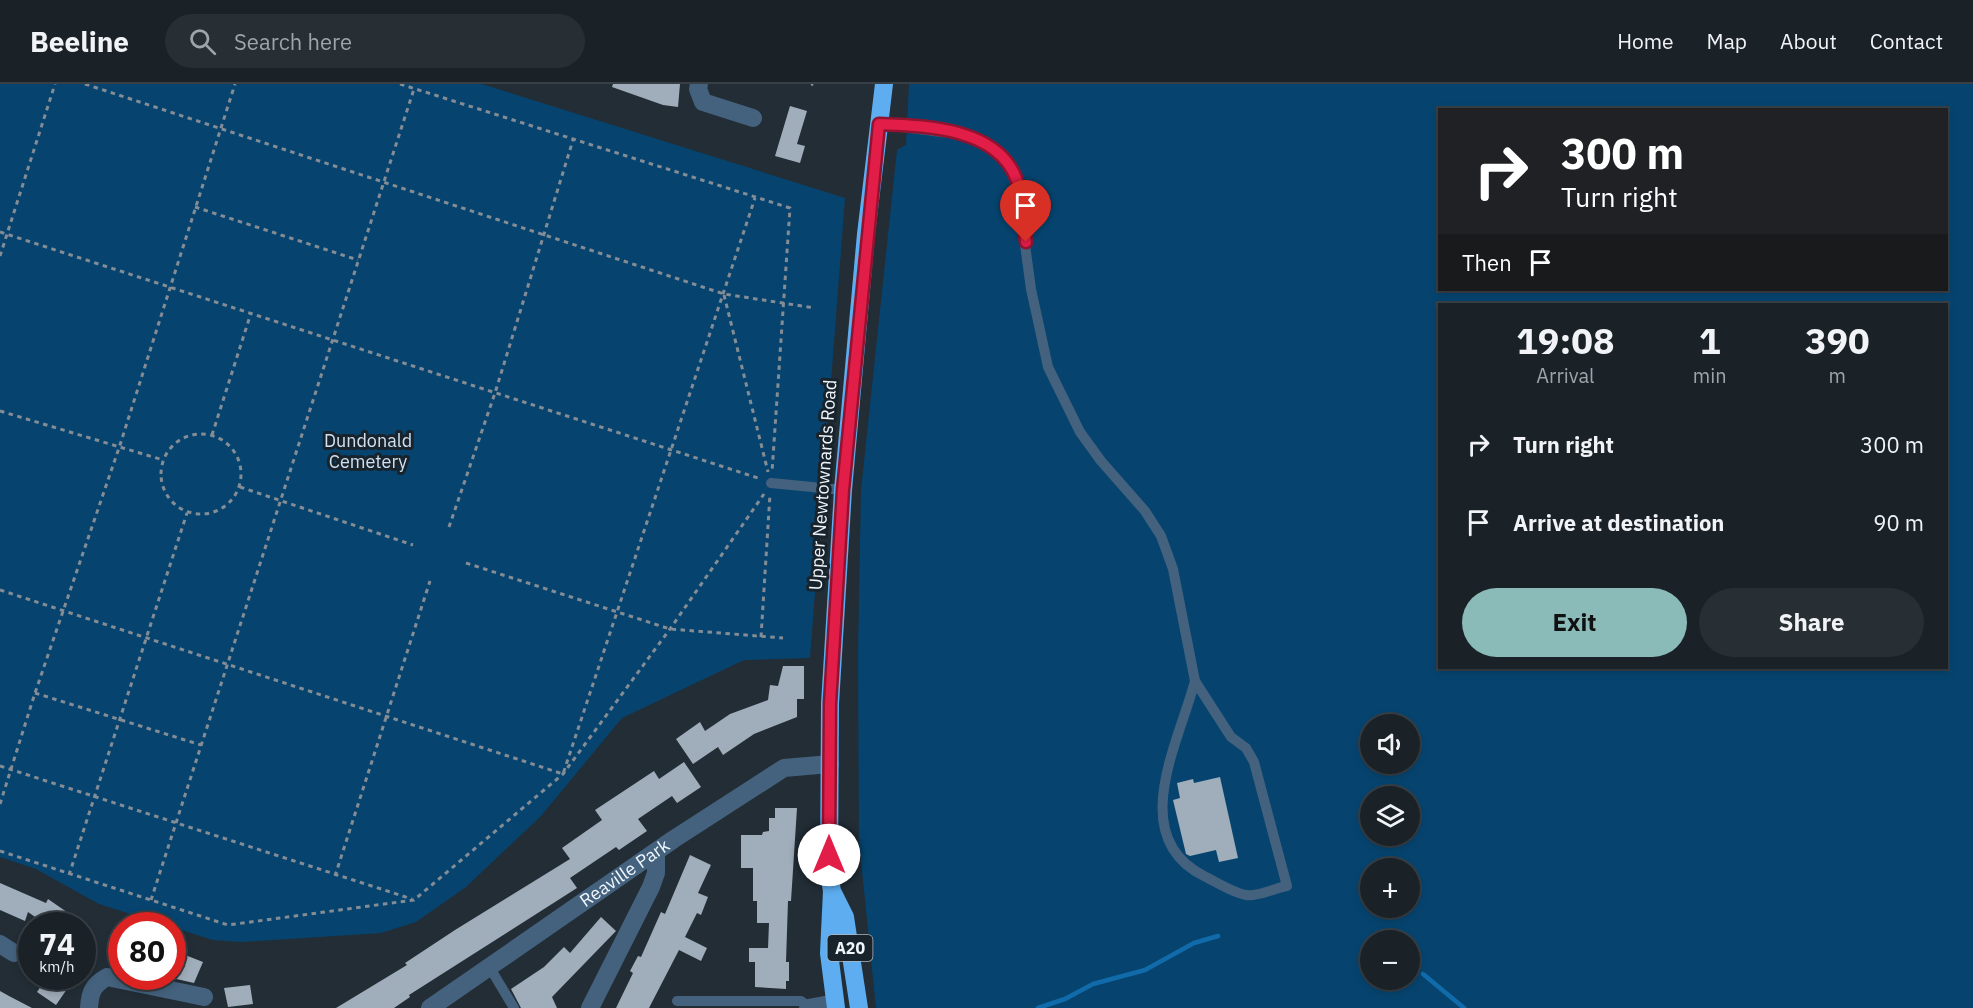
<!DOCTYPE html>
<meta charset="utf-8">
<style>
body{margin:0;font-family:"IBM Plex Sans",sans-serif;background:#272f34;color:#f1f3f6;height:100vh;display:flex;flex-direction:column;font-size:22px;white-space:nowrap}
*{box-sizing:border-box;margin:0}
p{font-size:20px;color:#9fa4a8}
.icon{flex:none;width:33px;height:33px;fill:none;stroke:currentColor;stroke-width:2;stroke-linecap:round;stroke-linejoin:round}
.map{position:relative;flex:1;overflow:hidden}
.drawer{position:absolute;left:1438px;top:219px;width:510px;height:366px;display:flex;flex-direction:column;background:#1a2228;border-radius:0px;box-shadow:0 3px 9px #0003,0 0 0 2px #383f45}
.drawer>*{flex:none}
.top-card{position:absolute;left:1438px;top:24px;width:510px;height:183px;border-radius:0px;box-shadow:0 3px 9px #0003,0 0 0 2px #383f45;background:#202124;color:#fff;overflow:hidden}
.fabs{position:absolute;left:1360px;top:630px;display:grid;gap:12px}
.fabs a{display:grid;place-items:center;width:60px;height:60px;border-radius:50%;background:#1a2228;box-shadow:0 3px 9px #0003,0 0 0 2px #383f45;font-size:30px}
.speed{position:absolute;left:18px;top:828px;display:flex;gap:12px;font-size:30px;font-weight:700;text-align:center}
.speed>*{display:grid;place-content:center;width:78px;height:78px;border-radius:50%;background:#1a2228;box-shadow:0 3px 9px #0003,0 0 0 2px #383f45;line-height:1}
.speed small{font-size:15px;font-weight:400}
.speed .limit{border:9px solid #d22;background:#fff;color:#111}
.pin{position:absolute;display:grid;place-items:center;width:51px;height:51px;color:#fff;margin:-62px -26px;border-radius:50% 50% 50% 0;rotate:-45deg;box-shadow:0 0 6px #0007}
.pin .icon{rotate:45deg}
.me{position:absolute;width:66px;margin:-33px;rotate:0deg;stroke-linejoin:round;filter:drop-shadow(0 0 4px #0008)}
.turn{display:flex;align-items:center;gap:21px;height:126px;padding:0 24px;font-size:27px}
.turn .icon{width:78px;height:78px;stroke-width:2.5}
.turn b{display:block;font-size:42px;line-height:51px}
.then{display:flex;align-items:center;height:57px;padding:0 24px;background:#0003;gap:12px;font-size:22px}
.eta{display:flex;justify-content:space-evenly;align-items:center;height:102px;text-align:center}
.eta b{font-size:36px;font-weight:800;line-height:42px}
.button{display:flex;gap:12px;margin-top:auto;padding:12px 24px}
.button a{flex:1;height:69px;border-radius:36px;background:#8bbbb9;color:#111;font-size:24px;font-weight:800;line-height:69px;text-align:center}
.button a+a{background:#272f34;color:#f1f3f6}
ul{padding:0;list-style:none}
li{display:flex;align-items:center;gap:18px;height:78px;padding:0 24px}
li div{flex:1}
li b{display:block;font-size:22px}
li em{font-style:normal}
header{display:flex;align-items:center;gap:36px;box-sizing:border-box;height:84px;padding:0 30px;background:#1a2228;border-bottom:2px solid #383f45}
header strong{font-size:28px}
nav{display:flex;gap:33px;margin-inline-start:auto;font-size:21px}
.search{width:420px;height:54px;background:#272f34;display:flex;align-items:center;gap:15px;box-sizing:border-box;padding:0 21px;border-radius:33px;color:#9fa4a8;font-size:22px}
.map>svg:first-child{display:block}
.green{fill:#06446f;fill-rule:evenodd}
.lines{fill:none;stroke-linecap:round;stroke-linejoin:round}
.stream{stroke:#116baa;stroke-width:4.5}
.building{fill:#a0adba}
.path{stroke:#848d95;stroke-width:3;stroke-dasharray:4.5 4.5;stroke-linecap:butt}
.lane{stroke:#44627e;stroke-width:10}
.street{stroke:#44627e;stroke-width:18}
.highway{stroke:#5dadf0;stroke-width:18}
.route-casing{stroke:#92132f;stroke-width:15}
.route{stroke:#e11d48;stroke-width:10}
.labels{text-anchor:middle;stroke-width:6;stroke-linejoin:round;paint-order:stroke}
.shield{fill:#19232c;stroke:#afb7be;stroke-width:1.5}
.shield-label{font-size:16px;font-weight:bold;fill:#eff6fc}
.park-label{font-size:18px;fill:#cee1f3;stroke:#19232c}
.street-label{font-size:18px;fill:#eff6fc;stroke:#19232c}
</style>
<header>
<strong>Beeline</strong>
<div class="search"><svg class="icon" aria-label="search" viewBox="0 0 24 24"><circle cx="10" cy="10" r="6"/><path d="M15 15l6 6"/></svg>Search here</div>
<nav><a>Home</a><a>Map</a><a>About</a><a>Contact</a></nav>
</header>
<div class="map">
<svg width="1973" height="924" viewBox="0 0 1973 924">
<rect width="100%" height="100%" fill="#222d36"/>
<path class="green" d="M0 0H482L845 114 810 574 744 576 622 634 541 732 466 803 416 838 381 849 242 858 213 856 99 820 36 785 0 773Z
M909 0H1973V924H876L859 757 858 570 861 406 897 66 906 61ZM1440 26H1947V206H1440ZM1440 220H1947V584H1440ZM1371 640H1410V680H1371ZM1371 712H1410V752H1371ZM1371 784H1410V824H1371ZM1371 856H1410V896H1371Z"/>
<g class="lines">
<path class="stream" d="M1423 890 1464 924
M1038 924 1065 915 1093 900 1145 886 1194 859 1218 852"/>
</g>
<path class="building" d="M613 0H680L678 23 663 21 612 3Z
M790 22 807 27 797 60 805 62 800 79 775 72Z
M783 582H804V615H797V633L754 650 723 671 718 663 693 680 676 655 700 638 705 647 730 630 768 616 770 601 778 602Z
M684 678 701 703 677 719 672 712 638 735 647 747 619 766 616 763 570 794 577 804 409 911 410 913 394 924H336L407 881 405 879 455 846 570 775 562 764 602 736 595 726 654 687 659 695Z
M1220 693 1238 774 1219 778 1216 766 1190 772 1186 770 1173 716 1180 714 1177 699 1193 695 1194 699Z
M775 724H797L791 817H788L786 878H789V897H786V905L755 903V878H749V864H768L769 839H757V817H753V784H741V751H762L763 748 769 747V734H775Z
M690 771 711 781 698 809 708 813 701 831 697 829 685 853 707 864 701 877 679 866 649 924H616L633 889 630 887 638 872 641 873 661 828 665 830Z
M0 799 46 819 48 815 87 842H48L28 828 25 837 0 826Z
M601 833 616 847 552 913 557 924H521L511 905 544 883 564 863 570 869Z
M175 867 203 878 194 899 172 894Z
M48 892H76L56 921 37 908Z
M250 901 253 920 228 923 224 904Z
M0 907 9 912 32 924H0Z"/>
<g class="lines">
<path class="path" d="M85 0 724 210 815 224
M400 0 790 124 772 388
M811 1 813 0
M195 123 358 176
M0 148 761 395
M0 172 55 0
M724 211 768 388
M0 327 163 376
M161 390a40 40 0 1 1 80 0a40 40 0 1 1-80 0Z
M212 351 251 229
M240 403 413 461
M449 443 495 309 573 56
M466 479 670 545 783 554
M0 506 563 690 755 114
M761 553 770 410
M35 609 201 661
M0 682 412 815
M0 720 35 609 119 364 235 0
M0 767 228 841 414 816 563 690 670 545 764 410
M69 791 187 429
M335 792 430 497
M151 816 414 5"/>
<path class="lane" d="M879 40 965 51 983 58 1003 74 1016 94 1031 205 1048 283 1080 348 1101 377 1145 427 1161 452 1173 485 1195 597 1231 653 1246 664 1254 678 1287 802C1275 804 1257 813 1246 811 1233 809 1216 798 1204 792 1126 753 1179 658 1195 597
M771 399 843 406
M490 884 514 924
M677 917H801L809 923"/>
<g class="street">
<path d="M699 0 698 5 703 18 753 34"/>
<path d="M0 860 14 869"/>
<path d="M89 924C90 908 93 901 107 893L204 913"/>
<path id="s1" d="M430 924 674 755 784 684 830 680"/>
<path d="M590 924 651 803 656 789V770"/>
<path d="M808 924 835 919"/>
</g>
<path class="highway" d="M833 809 845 833 859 924
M836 924 829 869 832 807 829 789 830 620 843 406 866 150 884 0"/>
</g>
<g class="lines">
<defs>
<path id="route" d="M829 771 830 620 843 406 879 40C924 42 996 43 1016 94 1024 113 1023 138 1026 158"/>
</defs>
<use href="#route" class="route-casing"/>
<use href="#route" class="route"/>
</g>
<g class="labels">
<rect class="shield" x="827.5" y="851" width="45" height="26" rx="4.5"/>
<g class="shield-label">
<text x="850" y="870">A20</text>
</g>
<g class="park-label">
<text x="368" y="363">Dundonald<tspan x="368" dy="21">Cemetery</tspan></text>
</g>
<g class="street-label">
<text transform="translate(823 401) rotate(-86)" y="6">Upper Newtownards Road</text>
<text dy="6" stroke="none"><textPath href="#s1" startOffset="237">Reaville Park</textPath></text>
</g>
</g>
</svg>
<div class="fabs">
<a><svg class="icon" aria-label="sound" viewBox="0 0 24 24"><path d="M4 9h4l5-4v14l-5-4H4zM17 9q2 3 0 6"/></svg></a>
<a><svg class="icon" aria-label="layers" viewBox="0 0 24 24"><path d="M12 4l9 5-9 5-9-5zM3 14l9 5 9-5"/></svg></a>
<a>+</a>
<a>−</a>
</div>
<div class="speed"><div>74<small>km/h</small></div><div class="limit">80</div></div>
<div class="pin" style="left:1026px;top:158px;background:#d93025"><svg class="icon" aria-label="arrive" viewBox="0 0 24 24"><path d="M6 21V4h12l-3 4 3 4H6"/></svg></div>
<svg class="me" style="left:829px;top:771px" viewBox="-20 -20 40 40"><circle r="19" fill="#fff"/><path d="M0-13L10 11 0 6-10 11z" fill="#e11d48"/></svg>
<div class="top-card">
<div class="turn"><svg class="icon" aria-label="right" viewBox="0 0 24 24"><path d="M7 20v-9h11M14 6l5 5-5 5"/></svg><div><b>300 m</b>Turn right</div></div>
<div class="then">Then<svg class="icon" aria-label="arrive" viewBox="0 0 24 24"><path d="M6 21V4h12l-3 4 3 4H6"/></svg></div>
</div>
<section class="drawer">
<div class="eta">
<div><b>19:08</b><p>Arrival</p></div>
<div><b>1</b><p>min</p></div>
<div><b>390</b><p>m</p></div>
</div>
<ul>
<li><svg class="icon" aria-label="right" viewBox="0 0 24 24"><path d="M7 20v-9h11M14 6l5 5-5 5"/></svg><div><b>Turn right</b></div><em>300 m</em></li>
<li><svg class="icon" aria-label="arrive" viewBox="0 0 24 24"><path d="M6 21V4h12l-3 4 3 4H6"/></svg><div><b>Arrive at destination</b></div><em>90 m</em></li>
</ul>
<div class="button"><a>Exit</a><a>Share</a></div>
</section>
</div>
